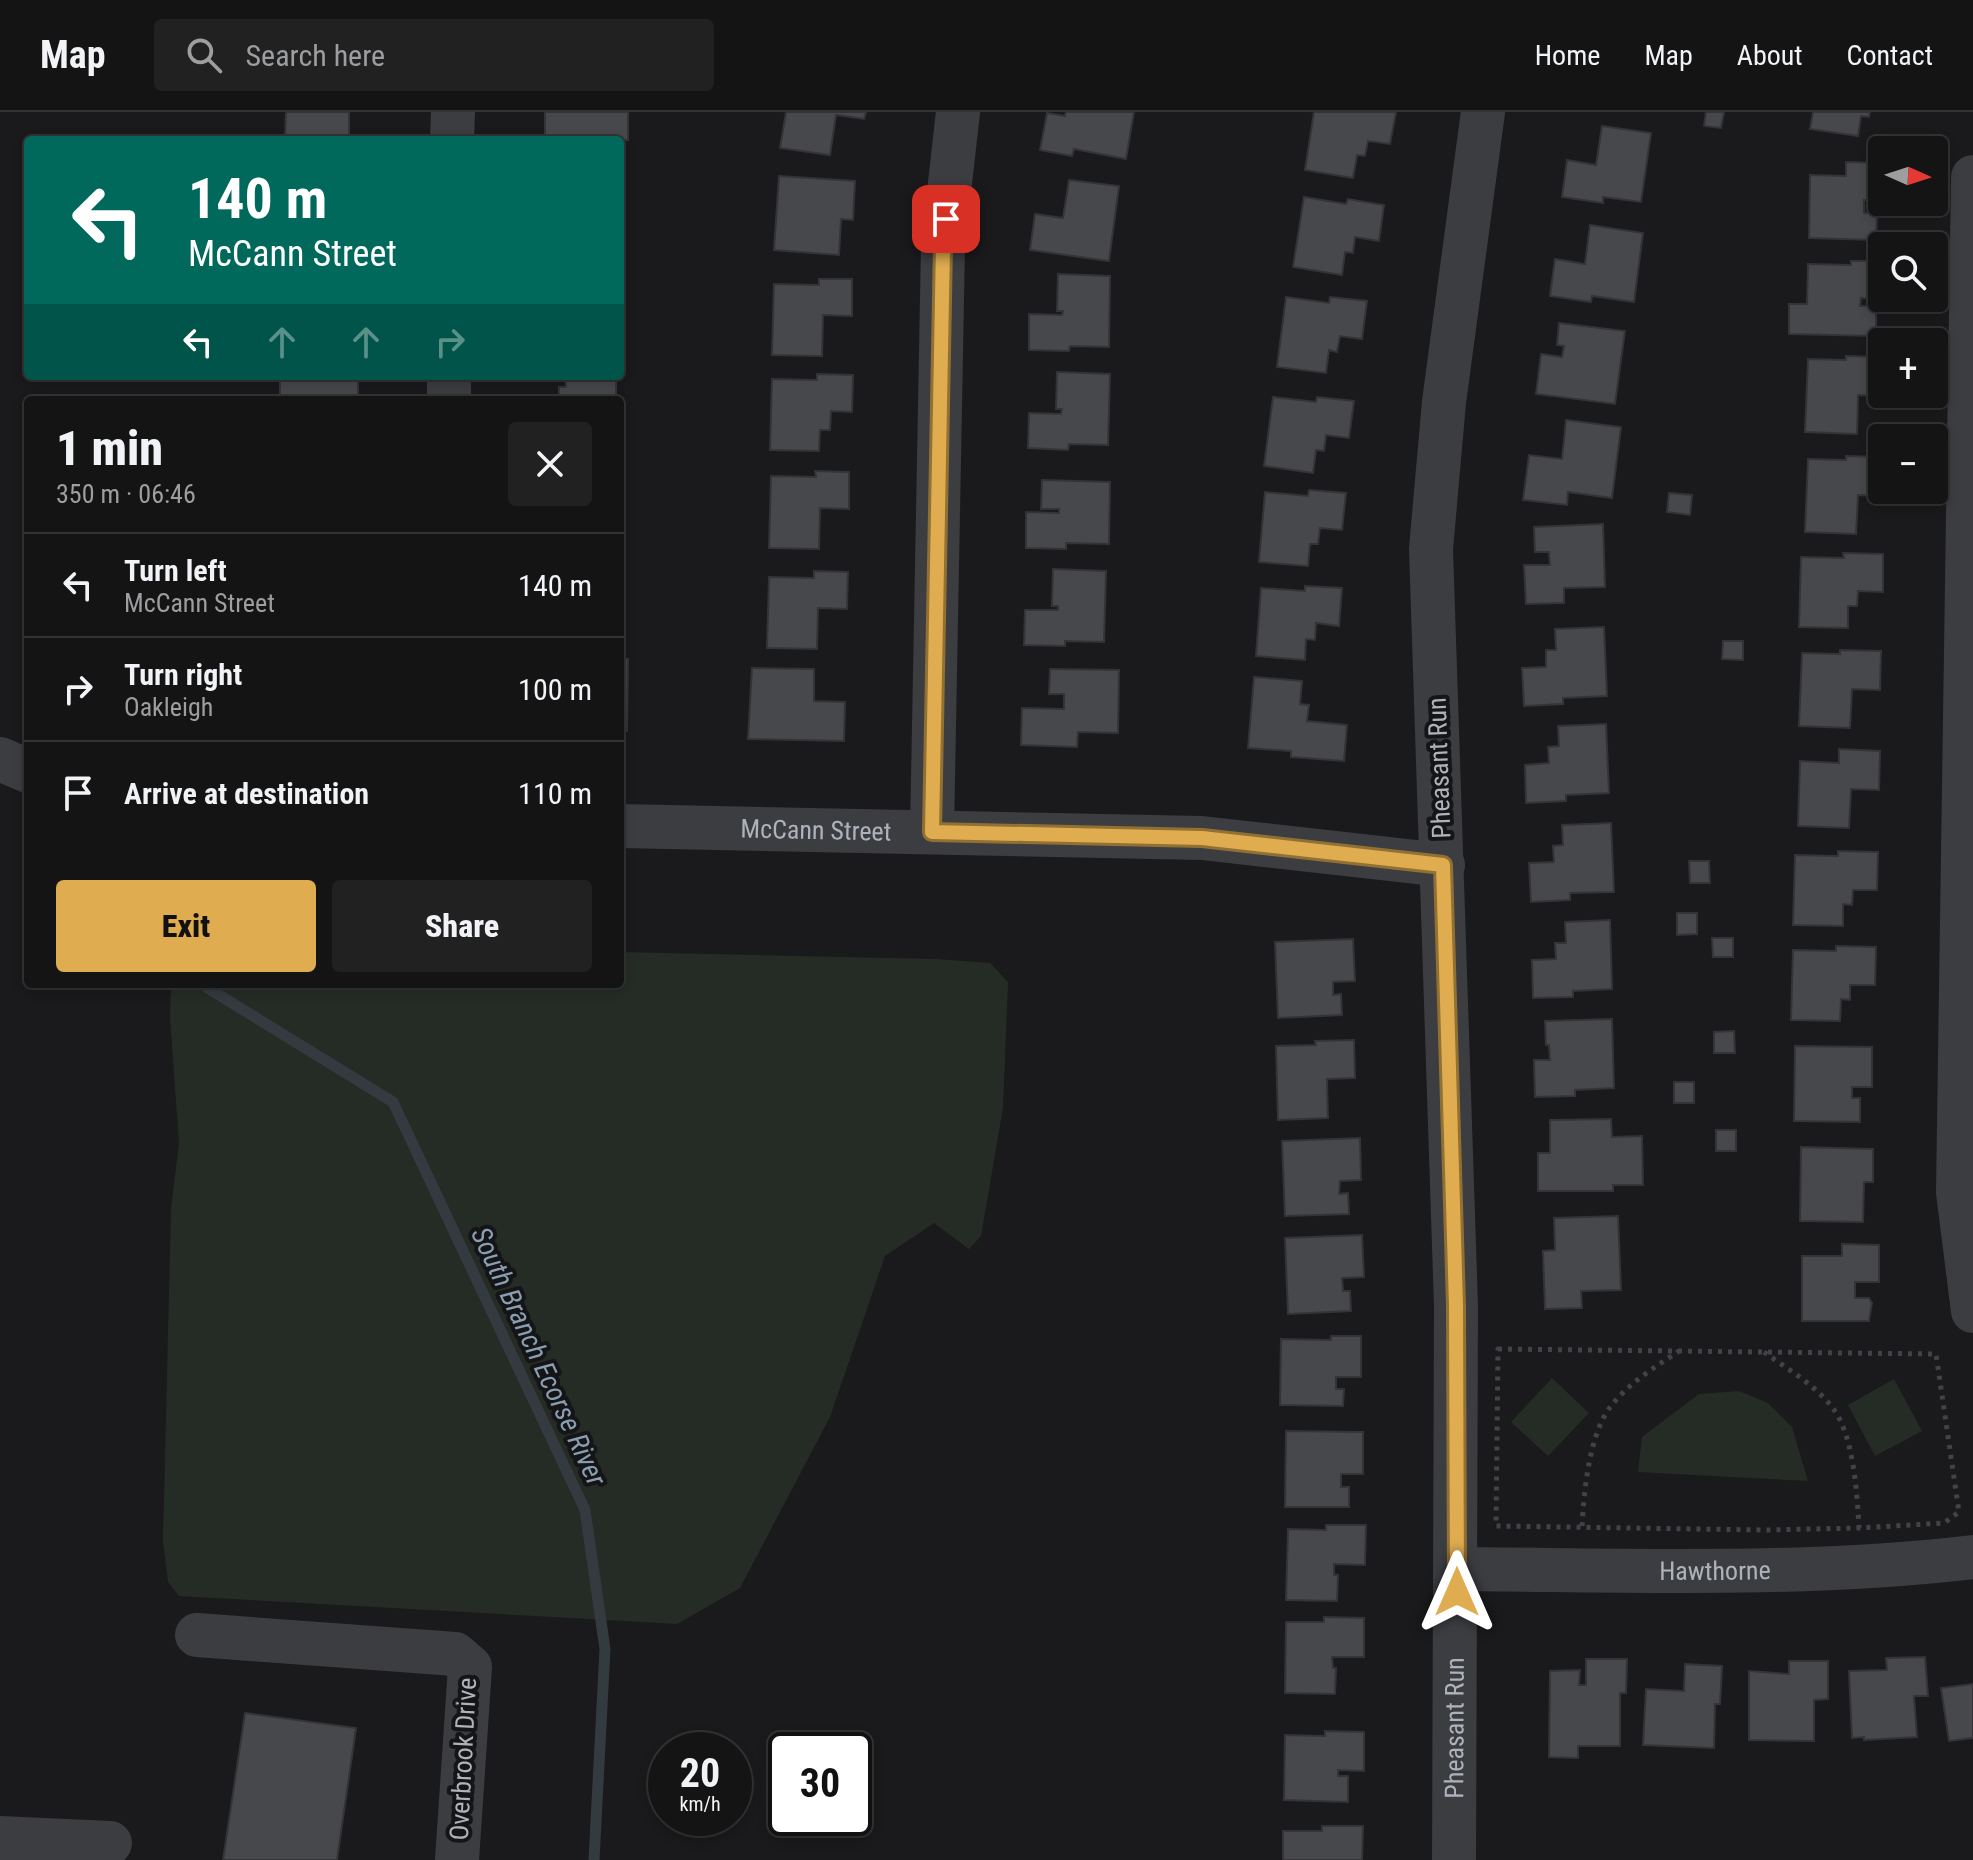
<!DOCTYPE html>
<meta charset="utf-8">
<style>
body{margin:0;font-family:"Roboto Condensed",sans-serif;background:#212122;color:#f1f3f6;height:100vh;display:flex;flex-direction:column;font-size:30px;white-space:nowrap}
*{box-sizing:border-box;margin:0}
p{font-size:26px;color:#9d9ea0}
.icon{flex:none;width:44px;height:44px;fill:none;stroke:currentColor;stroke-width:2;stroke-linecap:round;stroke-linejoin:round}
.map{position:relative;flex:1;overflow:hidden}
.sheet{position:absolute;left:24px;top:284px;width:600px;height:592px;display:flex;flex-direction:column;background:#141415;border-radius:8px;box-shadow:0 4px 12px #0003,0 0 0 2px #333334}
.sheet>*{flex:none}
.banner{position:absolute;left:24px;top:24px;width:600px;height:244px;border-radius:8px;box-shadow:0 4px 12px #0003,0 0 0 2px #333334;background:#00695c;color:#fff;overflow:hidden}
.needle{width:52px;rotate:93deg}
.controls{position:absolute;left:1868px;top:24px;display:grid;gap:16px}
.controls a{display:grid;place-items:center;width:80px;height:80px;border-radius:8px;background:#141415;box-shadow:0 4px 12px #0003,0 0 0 2px #333334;font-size:40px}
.speed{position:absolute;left:648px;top:1620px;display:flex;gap:16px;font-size:40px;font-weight:700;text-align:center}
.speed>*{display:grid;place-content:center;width:104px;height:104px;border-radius:50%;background:#141415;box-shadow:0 4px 12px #0003,0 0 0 2px #333334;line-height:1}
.speed small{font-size:20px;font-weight:400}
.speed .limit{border:4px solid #111;border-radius:12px;background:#fff;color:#111}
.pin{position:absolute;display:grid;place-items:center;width:68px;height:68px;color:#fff;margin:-34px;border-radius:16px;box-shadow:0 4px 12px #0006}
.me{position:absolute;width:88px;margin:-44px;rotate:0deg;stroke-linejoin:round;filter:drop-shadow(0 0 6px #0008)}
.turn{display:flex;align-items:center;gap:28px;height:168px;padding:0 32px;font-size:36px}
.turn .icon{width:104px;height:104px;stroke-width:2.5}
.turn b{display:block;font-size:56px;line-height:68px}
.lanes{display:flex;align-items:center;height:76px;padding:0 32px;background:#0003;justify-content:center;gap:40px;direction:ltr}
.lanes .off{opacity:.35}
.round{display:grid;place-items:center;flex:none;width:84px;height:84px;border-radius:8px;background:#212122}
.headline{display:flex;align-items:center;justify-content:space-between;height:136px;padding:0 32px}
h1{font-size:48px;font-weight:800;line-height:60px}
.button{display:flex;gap:16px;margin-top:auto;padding:16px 32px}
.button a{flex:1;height:92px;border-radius:8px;background:#dfac4f;color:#111;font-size:32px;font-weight:800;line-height:92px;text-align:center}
.button a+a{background:#212122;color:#f1f3f6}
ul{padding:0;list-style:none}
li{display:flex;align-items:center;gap:24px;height:104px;padding:0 32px;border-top:2px solid #333334}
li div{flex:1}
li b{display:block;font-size:30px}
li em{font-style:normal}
header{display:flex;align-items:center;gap:48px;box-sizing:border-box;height:112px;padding:0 40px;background:#141415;border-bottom:2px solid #333334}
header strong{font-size:38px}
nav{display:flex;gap:44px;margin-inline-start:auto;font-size:28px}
.search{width:560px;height:72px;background:#212122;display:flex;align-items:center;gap:20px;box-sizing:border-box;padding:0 28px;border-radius:8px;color:#9d9ea0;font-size:30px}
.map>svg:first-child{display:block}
.green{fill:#252c25}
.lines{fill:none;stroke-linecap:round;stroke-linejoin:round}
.stream{stroke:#333b41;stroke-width:11}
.building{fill:#47484c;stroke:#343438;stroke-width:2}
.path{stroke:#424348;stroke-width:5;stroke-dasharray:4 6;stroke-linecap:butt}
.minor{stroke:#3c3d41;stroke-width:44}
.route-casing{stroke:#917033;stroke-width:20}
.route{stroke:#dfac4f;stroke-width:14}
.labels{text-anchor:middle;stroke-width:8;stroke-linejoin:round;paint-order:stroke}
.street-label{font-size:26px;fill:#aeb2ba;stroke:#151517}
.water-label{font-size:28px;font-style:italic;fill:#899fb1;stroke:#151517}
</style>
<header>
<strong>Map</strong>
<div class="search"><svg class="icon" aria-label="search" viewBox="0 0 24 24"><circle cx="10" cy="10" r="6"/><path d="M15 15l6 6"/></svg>Search here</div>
<nav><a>Home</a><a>Map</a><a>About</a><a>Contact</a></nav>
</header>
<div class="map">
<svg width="1973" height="1748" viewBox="0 0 1973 1748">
<rect width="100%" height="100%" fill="#1a1a1c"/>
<path class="green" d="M620 840 936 847 990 851 1008 870 1003 996 981 1124 969 1137 934 1111 885 1144 830 1305 740 1476 677 1512 179 1484 168 1470 163 1429 171 1097 179 1031 170 906 171 872H620Z
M1552 1266 1589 1301 1548 1344 1511 1310Z
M1894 1267 1922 1319 1875 1344 1848 1293Z
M1739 1279 1768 1291 1792 1315 1808 1369 1638 1360 1642 1325 1699 1282Z"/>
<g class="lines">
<path class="stream" d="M206 875 393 990 585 1398 605 1537 594 1748"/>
</g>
<path class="building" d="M286 0H349V25H285Z
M545 0H628V28H545Z
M786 0H866L864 7 836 3 830 43 780 36Z
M1066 0H1134L1126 47 1074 37 1072 44 1040 38 1047 1 1065 4Z
M1314 0H1396L1390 32 1368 29 1365 44 1357 43 1353 66 1305 58Z
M1706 0H1724L1721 16 1704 14Z
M1813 0H1870L1869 5 1861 4 1858 24 1810 17Z
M1602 14 1651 21 1641 90 1603 85V91L1562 85 1567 48 1596 53Z
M1846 50 1882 51V89L1864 88V101H1877L1876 128 1809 126 1810 63 1846 64Z
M779 64 855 69 853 108 841 107 839 143 774 138Z
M1069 68 1119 74 1109 149 1030 138 1035 102 1063 106Z
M1304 85 1346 92 1348 87 1384 93 1379 129 1355 125 1353 141 1345 140 1342 163 1293 155Z
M1590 113 1643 121 1634 190 1592 184 1591 190 1550 184 1555 147 1585 152Z
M1851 149H1882V186L1887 187 1861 186 1860 194H1876V224L1789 222V192H1807L1808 152 1851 153Z
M1058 162 1110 164 1109 235 1070 234 1069 239 1029 238V202L1062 203 1063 199H1057Z
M819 167H852V204L823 203 822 244 772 243 774 172 819 173Z
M1286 185 1329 191 1330 185 1367 189 1362 227 1340 224 1337 240 1329 238 1326 261 1277 255Z
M1559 211 1625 219 1615 292 1536 282 1541 242 1562 245 1564 234 1557 233Z
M1846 244 1882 245V282L1886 284 1858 283 1857 322 1805 320 1808 247 1846 248Z
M1057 260 1110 262 1108 333 1069 332 1068 338 1028 336 1029 301 1061 302 1062 297H1056Z
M817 262 853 263 852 300 831 299 830 318H820L819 339 770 338 772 267 817 268Z
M280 264H358V287L280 288Z
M565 264H616V288H559V275H566Z
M1273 285 1316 290 1317 285 1354 289 1349 326 1326 323 1324 339 1316 338 1313 361 1264 354Z
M1566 308 1621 315 1612 386 1568 380 1567 393 1523 388 1529 343 1562 347Z
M1846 344 1882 345V378H1885V384L1858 383 1856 422 1805 420 1808 347 1846 348Z
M815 359 849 360V397L820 396 819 437 769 436 771 364 816 365Z
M1042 368 1110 370 1109 432 1066 431V437L1026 436V400L1059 401V397H1041Z
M1309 378 1346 381 1342 418 1320 416 1318 432H1310L1308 454 1259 450 1265 380 1308 384Z
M1669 381 1692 383 1690 403 1667 400Z
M1603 412 1605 475 1564 476V491L1526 492 1524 453H1550L1549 440H1535L1534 415Z
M1843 441 1883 442V480L1858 479 1857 494H1848V516L1799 515 1801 445 1844 446Z
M1053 457 1106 459 1104 530 1065 529V534L1024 533 1025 498H1058V494H1052Z
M814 459 848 460 847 497 818 496 817 537 767 536 769 465 814 466Z
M1305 474 1342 476 1339 514 1316 511 1315 528 1306 527 1305 548 1256 544 1261 476 1305 479Z
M1604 515 1607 584 1563 586V592L1524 594 1522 556 1546 555V538H1556L1555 517Z
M1723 529H1743V548L1722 547Z
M1840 538 1881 539 1880 578 1852 577 1850 616 1799 614 1802 541 1840 542Z
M620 547H628L627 619H620Z
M752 556 814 557V589L845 590 844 629 748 627Z
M1050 557 1119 558 1118 621 1078 620 1077 635 1021 633 1022 596 1064 597V582H1049Z
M1254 565 1302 569 1300 592 1309 593 1307 609 1347 613 1344 649 1291 645V639L1248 636Z
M1606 612 1609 681 1566 683V689L1526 691 1525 653 1549 651 1548 635 1559 634 1558 614Z
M1839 637 1880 639 1879 678 1851 677 1849 716 1798 714 1800 649 1839 651Z
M1611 711 1614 780 1570 781V788L1531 790 1529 751 1554 750 1553 734 1563 733 1562 713Z
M1838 739 1878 740 1877 778H1853L1852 793 1843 792V814L1793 813 1795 743 1838 744Z
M1689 749H1709L1710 771H1690Z
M1677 801H1697V822L1677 823Z
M1610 808 1612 877 1573 879V885L1533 886 1532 848 1556 847 1555 831H1566L1565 810Z
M1712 826H1733V845H1713Z
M1353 827 1355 869 1333 870V883L1341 882 1342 903 1278 906 1275 830Z
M1836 834 1876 835 1875 873H1850V888L1841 887 1840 909 1791 908 1793 838 1836 839Z
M1612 907 1614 976 1575 978V984L1535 985 1534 948H1550L1549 933H1546L1545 909Z
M1734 919 1735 941H1714V920Z
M1354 928 1355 966 1327 967 1328 1006 1278 1008 1276 934 1316 933 1315 929Z
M1795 934 1872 935V975H1852V986H1860V1010L1794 1009Z
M1674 970H1694V991H1674Z
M1611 1007 1612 1025 1642 1024 1643 1073H1613V1079H1538V1041H1550V1008Z
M1716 1018H1736V1039H1716Z
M1360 1026 1361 1068 1340 1069 1339 1082 1348 1081 1349 1102 1285 1104 1282 1029Z
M1801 1035 1873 1037V1070H1864L1863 1110 1800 1109Z
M1618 1104 1621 1178 1581 1179 1582 1196 1545 1197 1543 1139 1555 1138 1554 1106Z
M1362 1123 1364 1165 1342 1166 1343 1179H1350L1351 1199 1288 1202 1285 1126Z
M1842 1132 1879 1133V1170H1855V1186H1869L1872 1191 1869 1209H1802V1144H1842Z
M1331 1224H1361V1265H1336V1277H1344L1343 1294 1280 1293 1281 1227 1331 1228Z
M1286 1319 1363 1320V1362H1341V1375H1349V1395H1285Z
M1326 1413H1366L1365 1453 1334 1452V1463H1338L1337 1489 1286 1488 1288 1417 1326 1418Z
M1324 1505 1364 1506V1545H1332L1333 1556H1336L1335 1582 1285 1581 1286 1510H1324Z
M1925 1545 1928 1584H1914L1917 1625 1864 1628V1625L1852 1626 1849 1559 1887 1558 1886 1546Z
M1586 1547H1627L1626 1581H1620V1634H1578V1646L1549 1645 1550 1559 1580 1558 1579 1573H1586Z
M1789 1549H1828V1587L1814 1588V1629L1749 1628V1559L1789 1562Z
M1685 1552 1722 1554 1720 1592H1715L1714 1636 1643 1633 1646 1577 1684 1579Z
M1973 1572V1626L1949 1629 1941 1576Z
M245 1601 356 1616 337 1748H223Z
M1325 1619 1364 1620V1659L1338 1658V1664H1348V1690L1284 1688 1285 1623 1325 1624Z
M1322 1714H1363L1362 1748H1283V1719H1322Z"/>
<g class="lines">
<path class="path" d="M1498 1237 1936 1242 1959 1400 1944 1411 1859 1416 1765 1418 1496 1414Z
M1764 1240C1786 1256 1815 1273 1832 1295 1854 1323 1857 1381 1859 1416
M1582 1414C1584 1380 1589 1322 1611 1294 1629 1271 1655 1255 1679 1239"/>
<g class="minor">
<path d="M452 28 453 0"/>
<path d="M1973 65 1958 1080 1973 1199"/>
<path d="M449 288V264"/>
<path d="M0 647 28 659"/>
<path id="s1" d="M620 714 1202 726 1443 753"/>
<path d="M932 720 943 133 958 0"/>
<path id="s2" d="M1457 1457C1629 1458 1802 1465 1973 1445"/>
<path d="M197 1523 455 1542 470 1555 457 1748"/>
<path d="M0 1726 110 1731"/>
<path id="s3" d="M1454 1748 1456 1194 1431 437 1444 290 1483 0"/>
</g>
</g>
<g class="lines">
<defs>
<path id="route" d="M946 107 943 133 932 720 1202 726 1443 753 1456 1194 1457 1480"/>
</defs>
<use href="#route" class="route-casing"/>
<use href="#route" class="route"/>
</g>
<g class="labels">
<g class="street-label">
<text transform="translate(1439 656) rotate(-92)" y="9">Pheasant Run</text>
<text dy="9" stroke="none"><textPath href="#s1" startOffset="196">McCann Street</textPath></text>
<text dy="9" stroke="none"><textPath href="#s2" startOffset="258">Hawthorne</textPath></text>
<text dy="9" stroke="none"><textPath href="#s3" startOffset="132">Pheasant Run</textPath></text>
<text transform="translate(463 1647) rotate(-87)" y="9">Overbrook Drive</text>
</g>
<g class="water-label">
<text transform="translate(539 1244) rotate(65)" y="10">South Branch Ecorse River</text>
</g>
</g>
</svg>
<div class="controls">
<a><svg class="needle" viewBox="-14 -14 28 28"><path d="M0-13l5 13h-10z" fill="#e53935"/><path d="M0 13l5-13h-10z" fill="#9d9ea0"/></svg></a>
<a><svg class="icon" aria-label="search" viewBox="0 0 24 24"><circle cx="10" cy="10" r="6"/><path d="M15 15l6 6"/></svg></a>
<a>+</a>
<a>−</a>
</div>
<div class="speed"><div>20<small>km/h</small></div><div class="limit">30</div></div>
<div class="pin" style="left:946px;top:107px;background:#d93025"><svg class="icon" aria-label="arrive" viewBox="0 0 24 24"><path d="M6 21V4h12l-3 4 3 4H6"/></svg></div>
<svg class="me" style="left:1457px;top:1480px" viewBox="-20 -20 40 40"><path d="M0-17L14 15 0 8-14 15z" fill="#dfac4f" stroke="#fff" stroke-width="4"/></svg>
<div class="banner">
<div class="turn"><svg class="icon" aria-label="left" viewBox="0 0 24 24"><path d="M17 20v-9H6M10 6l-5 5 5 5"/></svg><div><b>140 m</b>McCann Street</div></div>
<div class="lanes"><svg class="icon" aria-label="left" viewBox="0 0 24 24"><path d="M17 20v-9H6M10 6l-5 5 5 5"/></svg><svg class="icon off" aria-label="ahead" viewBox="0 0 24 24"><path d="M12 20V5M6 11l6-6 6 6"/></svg><svg class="icon off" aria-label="ahead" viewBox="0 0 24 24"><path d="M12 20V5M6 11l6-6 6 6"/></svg><svg class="icon off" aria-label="right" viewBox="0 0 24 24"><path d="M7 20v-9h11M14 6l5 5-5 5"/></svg></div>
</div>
<section class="sheet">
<div class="headline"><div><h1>1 min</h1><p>350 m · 06:46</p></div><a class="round"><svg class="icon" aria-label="close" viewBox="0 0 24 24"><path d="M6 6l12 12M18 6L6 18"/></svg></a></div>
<ul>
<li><svg class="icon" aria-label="left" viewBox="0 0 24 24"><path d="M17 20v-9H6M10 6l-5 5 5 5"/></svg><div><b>Turn left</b><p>McCann Street</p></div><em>140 m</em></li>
<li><svg class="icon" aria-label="right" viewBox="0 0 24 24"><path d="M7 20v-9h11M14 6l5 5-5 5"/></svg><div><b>Turn right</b><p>Oakleigh</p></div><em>100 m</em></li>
<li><svg class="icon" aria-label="arrive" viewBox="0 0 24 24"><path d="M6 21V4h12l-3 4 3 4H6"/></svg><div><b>Arrive at destination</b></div><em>110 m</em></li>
</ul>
<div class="button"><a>Exit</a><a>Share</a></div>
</section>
</div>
